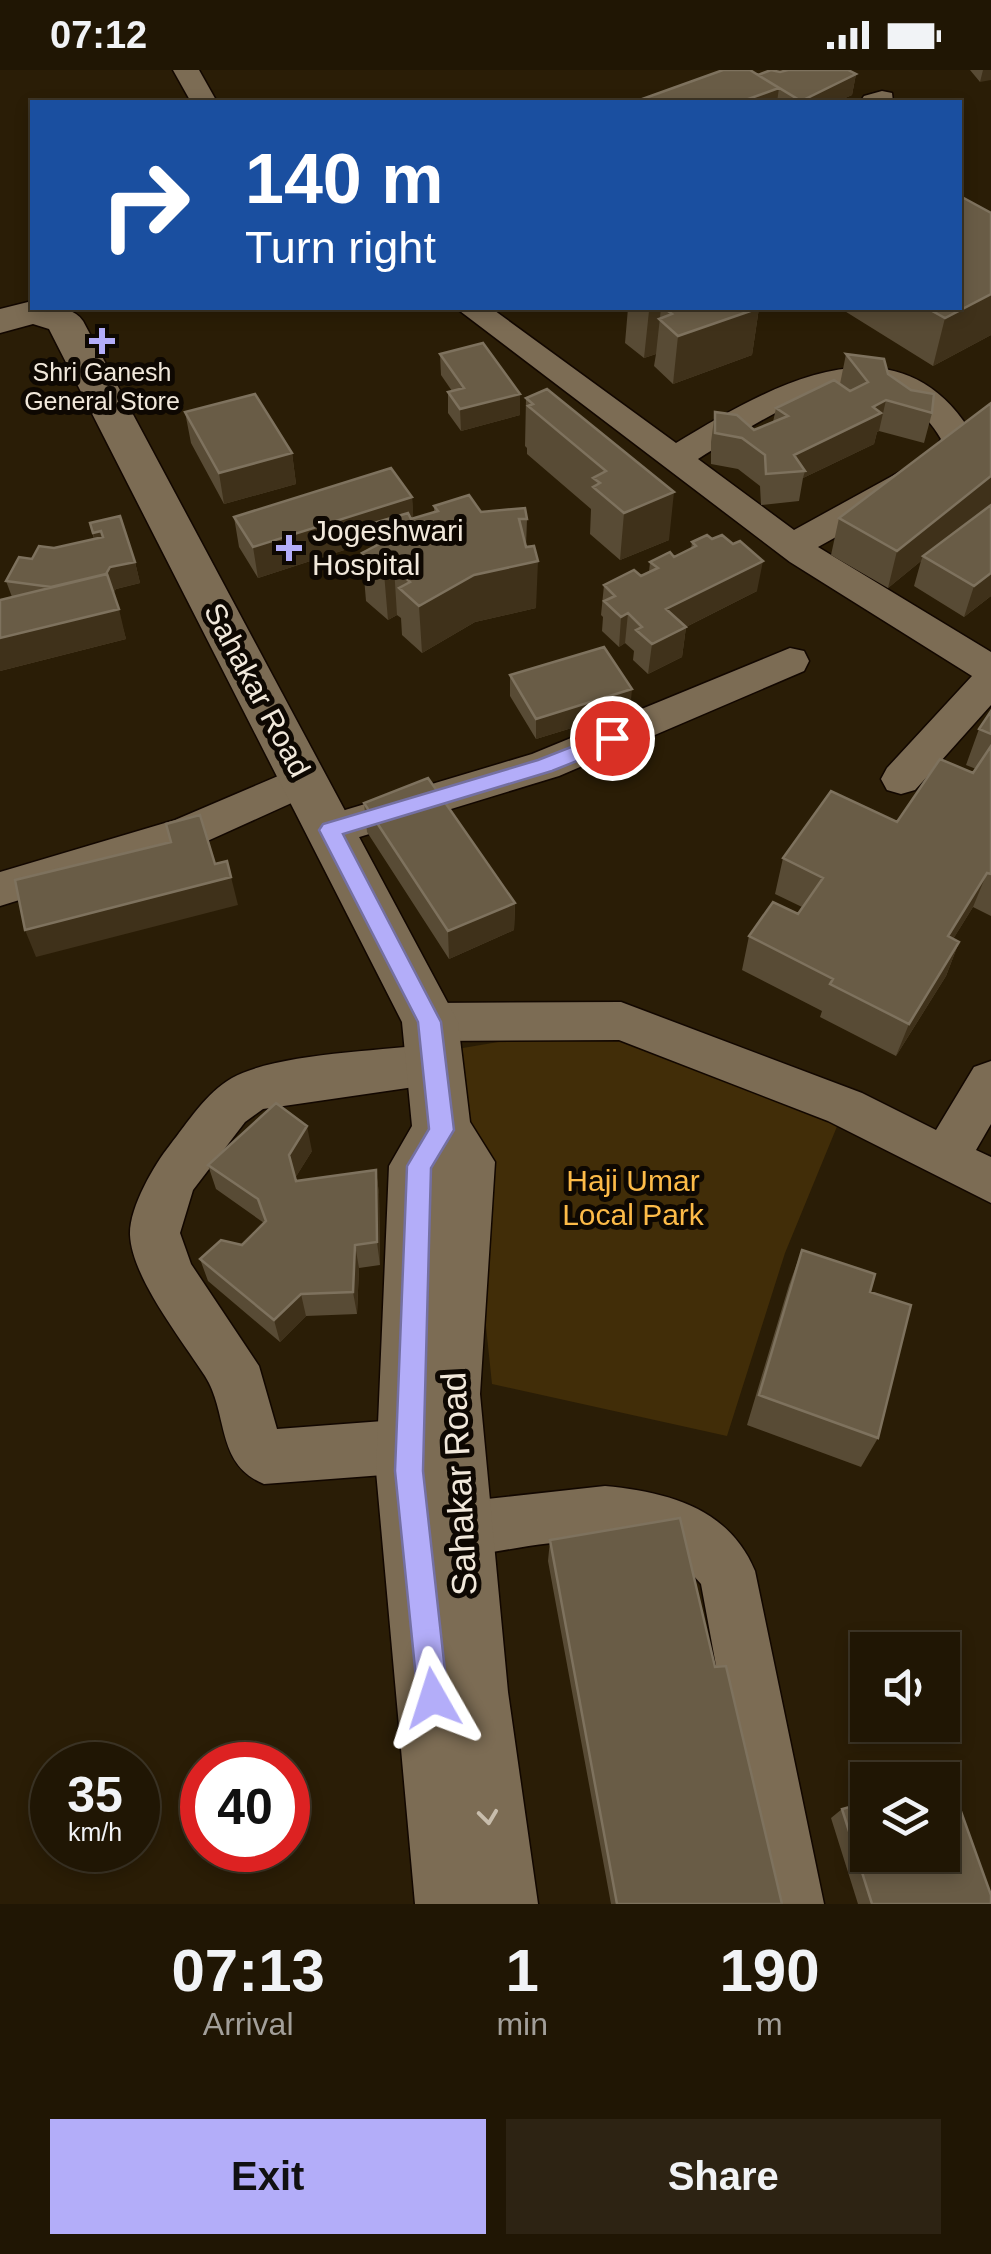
<!DOCTYPE html>
<style>
body{margin:0;font-family:Arial,sans-serif;background:#2d2313;color:#f1f3f6;height:100vh;display:flex;flex-direction:column;font-size:38px;white-space:nowrap}
*{box-sizing:border-box;margin:0}
p{font-size:32px;color:#a29f9a}
.icon{flex:none;width:55px;height:55px;fill:none;stroke:currentColor;stroke-width:2;stroke-linecap:round;stroke-linejoin:round}
.map{position:relative;height:1834px;overflow:hidden}
.drawer{display:flex;flex-direction:column;background:#201604;flex:1}
.drawer>*{flex:none}
.hud{position:absolute;left:30px;top:30px;width:932px;height:210px;border-radius:0px;box-shadow:0 5px 15px #0003,0 0 0 2px #3d3526;background:#1a4fa0;color:#fff;overflow:hidden}
.tools{position:absolute;left:850px;top:1562px;display:grid;gap:20px}
.tools a{display:grid;place-items:center;width:110px;height:110px;border-radius:0px;background:#201604;box-shadow:0 5px 15px #0003,0 0 0 2px #3d3526;font-size:50px}
.speed{position:absolute;left:30px;top:1672px;display:flex;gap:20px;font-size:50px;font-weight:700;text-align:center}
.speed>*{display:grid;place-content:center;width:130px;height:130px;border-radius:50%;background:#201604;box-shadow:0 5px 15px #0003,0 0 0 2px #3d3526;line-height:1}
.speed small{font-size:25px;font-weight:400}
.speed .limit{border:15px solid #d22;background:#fff;color:#111}
.pin{position:absolute;display:grid;place-items:center;width:85px;height:85px;color:#fff;margin:-42px;border:5px solid #fff;border-radius:50%;box-shadow:0 2px 10px #0007}
.me{position:absolute;width:110px;margin:-55px;rotate:354deg;stroke-linejoin:round;filter:drop-shadow(0 0 8px #0008)}
.turn{display:flex;align-items:center;gap:35px;height:210px;padding:0 50px;font-size:45px}
.turn .icon{width:130px;height:130px;stroke-width:2.5}
.turn b{display:block;font-size:70px;line-height:85px}
.eta{display:flex;justify-content:space-evenly;align-items:center;height:170px;text-align:center}
.eta b{font-size:60px;font-weight:700;line-height:70px}
.button{display:flex;gap:20px;margin-top:auto;padding:20px 50px}
.button a{flex:1;height:115px;border-radius:0px;background:#b3adf9;color:#111;font-size:40px;font-weight:700;line-height:115px;text-align:center}
.button a+a{background:#2d2313;color:#f1f3f6}
.status{display:flex;justify-content:space-between;align-items:center;height:70px;padding:0 50px;background:#201604;direction:ltr}
.status svg{height:28px;fill:currentColor}
.map>svg:first-child{display:block}
.green{fill:#412d08}
.lines{fill:none;stroke-linecap:round;stroke-linejoin:round}
.street-casing{stroke:#120700;stroke-width:3}
.secondary-casing{stroke:#120700;stroke-width:3}
.street{fill:#7c6c54;fill-rule:evenodd}
.secondary{fill:#7c6c54;fill-rule:evenodd}
.wall{fill:#584b35}
.shaded-wall{fill:#3f311a}
.building{fill:#695c46;stroke:#7e725e;stroke-width:2.5}
.oneway{stroke:#c8bdac}
.route{fill:#b3adf9;stroke:#7470a2;stroke-width:2.5}
.poi-dot{fill:#b3adf9;stroke:#0e0802;stroke-width:4}
.labels{text-anchor:middle;stroke-width:10;stroke-linejoin:round;paint-order:stroke}
.far-poi-label{font-size:25px;fill:#f1e8db;stroke:#0e0802}
.poi-label{font-size:30px;fill:#f1e8db;stroke:#0e0802;text-anchor:start}
.street-label{font-size:30px;fill:#f1e8db;stroke:#0e0802}
.park-label{font-size:30px;fill:#fdbb48;stroke:#0e0802}
.near-street-label{font-size:35px;fill:#f1e8db;stroke:#0e0802}
</style>
<div class="status"><b>07:12</b><svg viewBox="0 0 49 12"><path d="M0 12V9h3v3zM5 12V6h3v6zM10 12V3h3v9zM15 12V0h3v12zM26 1h20v11H26zM47 4h2v5h-2z"/></svg></div>
<div class="map">
<svg width="991" height="1834" viewBox="0 0 991 1834">
<rect width="100%" height="100%" fill="#2a1d06"/>
<path class="green" d="M621 951 845 1037 785 1183 727 1366 492 1314 457 979Z"/>
<g class="lines">
<defs>
<path id="street" d="M173 0H199L217 32H191Z
M882 21 892 23 893 32H860L864 26Z
M456 238H491L676 373C772 315 901 239 975 369L960 398 818 477 991 582V635L915 720 901 724 887 720 881 709 887 698 972 606 790 492ZM860 314C894 318 924 339 941 369L934 383 794 460 698 389C745 360 804 320 860 314Z
M790 578 804 581 809 591 804 601 559 706 330 776 315 771 309 760 315 749 532 684Z
M304 695 318 699 324 710 318 721 203 773 0 836V802L175 750Z
M621 932 862 1023 936 1060 974 997 991 991V1054L976 1080 991 1087V1133L828 1051 619 970 430 971 414 965 407 952 414 939 430 933Z
M435 974 451 980 458 994 451 1008 435 1014 263 1039 245 1052 193 1120 180 1163 191 1194 259 1296 277 1359 410 1349 429 1357 437 1376 429 1395 410 1403 264 1414C215 1394 229 1344 205 1306 182 1270 132 1208 130 1165 129 1138 154 1095 170 1075 188 1052 206 1023 232 1008 277 983 381 981 435 974Z
M605 1416C668 1422 729 1438 755 1501L824 1834H760L701 1514C645 1445 535 1476 459 1488L439 1480 431 1460 439 1440 459 1432Z"/>
<path id="secondary" d="M32 231V238C51 238 72 235 83 251L458 952 470 1052 495 1092 480 1324 508 1622 538 1834H415L376 1401 389 1096 412 1056 402 952 49 259 33 254 0 263V239Z"/>
</defs>
<use href="#street" class="street-casing"/>
<use href="#secondary" class="secondary-casing"/>
<use href="#street" class="street"/>
<use href="#secondary" class="secondary"/>
</g>
<path class="wall" d="M970 0H991L980 12Z
M780 2 856 4 852 25 836 32H634Z
M960 126 991 143V265L933 296 843 240 844 238H960Z
M628 238H759L752 285 673 314 654 296 656 284 644 288 625 273Z
M440 284 520 345 461 361 448 343V322L452 321 441 305Z
M846 284 888 304 932 343 924 373 879 361 877 362 874 374 803 408 799 431 761 435 760 416 738 399 711 394V372L715 342 754 360 773 352 776 338 840 314Z
M547 319 669 470 620 490 590 464 591 439 527 384V378L525 376 526 328Z
M991 333V526L964 547 914 516 921 491 888 518 831 485 839 448Z
M185 342 292 383 296 414 224 434 191 373Z
M412 427 413 448 434 442V436L527 449 526 477 536 538 475 552 422 583 402 565 401 548 397 545 388 550 366 531 362 483 375 476V470L258 508 239 477 234 447Z
M90 453 135 492 140 513 116 519 113 523 126 569 0 601V530L12 527 6 511 32 489 54 478 94 469Z
M692 472 757 521 686 557 682 587 648 604 633 590 634 581 625 573 619 577 602 561 603 547 601 545 604 515 641 506 649 502 650 492 674 487 691 479Z
M510 605 630 640 536 669 510 626Z
M991 641V846L973 837 953 869 959 872 946 906 896 986 820 947 822 941 742 900 749 866 798 844 802 837 775 824 783 788 897 752 973 703 976 699 966 695 979 659Z
M364 733 515 833 514 860 449 889 367 762Z
M312 1081 295 1108 296 1111 376 1100 379 1124 380 1195 359 1198 357 1244 306 1246 280 1272 208 1211 200 1189 242 1175 264 1153 216 1119 208 1095Z
M802 1180 870 1222 878 1368 861 1397 747 1355 789 1215Z
M550 1470 715 1597 782 1834H611L548 1491Z
M842 1739 991 1834H858L831 1748Z"/>
<path class="shaded-wall" d="M983 0H991V10L980 12Z
M856 4 852 25 836 32H800Z
M779 18 777 32H740Z
M991 224V265L933 296 945 248Z
M657 238H661L656 284 644 288 649 241Z
M759 238 752 285 673 314 678 266Z
M520 324V345L461 361 460 339Z
M886 330 879 361 877 362 874 374 803 408 805 401 794 385Z
M292 383 296 414 224 434 219 403Z
M991 406V435L923 486 921 491 888 518 897 481Z
M674 422 669 470 620 490 624 443Z
M412 427 414 457 374 453 375 470 258 508 253 477Z
M101 461 106 482 98 484 93 463Z
M538 491 536 538 475 552 422 583 419 536 474 505Z
M763 491 757 521 662 569 666 539Z
M135 492 140 513 116 519 106 535 101 513 110 497Z
M394 497 397 545 388 550 384 503Z
M991 503V526L964 547 974 516Z
M119 539 126 569 0 601V568Z
M628 543 625 573 619 577 621 547Z
M686 557 682 587 648 604 652 574Z
M632 619 630 640 536 669V649Z
M987 803 973 837 934 900 948 866Z
M231 807 238 835 36 887 25 860Z
M515 833 514 860 449 889 448 861Z
M959 872 946 906 896 986 909 954Z
M307 1056 312 1081 294 1110 289 1085Z
M376 1100 379 1124 380 1195 377 1172Z
M355 1175 359 1198 357 1244 353 1222Z
M301 1224 306 1246 280 1272 274 1250Z"/>
<path class="building" d="M723 0H750L779 18 740 32H634Z
M771 0 780 2 788 0H848L856 4 801 31 758 5Z
M960 126 991 143V224L945 248 927 238H960Z
M664 238H759L678 266 659 249 672 244Z
M483 273 520 324 460 339 448 322 464 318 440 284Z
M846 284 884 289 888 304 911 320 934 324 932 343 886 330 873 337 881 343 794 385 805 401 766 404 765 385 742 368 715 363V342L737 345 754 360 788 346 776 338 834 310 850 321 868 312Z
M547 319 674 422 624 443 593 417 600 413 593 408 606 401 528 336 533 334 526 328Z
M255 324 292 383 219 403 185 342Z
M991 333V406L897 481 839 448Z
M391 398 412 427 253 477 234 447Z
M469 425 481 442 525 438 527 449H519L526 477 534 476 538 491 474 505 419 536 399 518 410 512 394 497 384 503 362 483 385 471 374 453 408 443 411 449 438 441 434 436Z
M991 435V503L974 516 923 486Z
M120 446 135 492 110 497 106 504 51 517 6 511 19 487 32 489 39 476 54 478 103 467 101 461 93 463 90 453Z
M707 465 712 469 722 465 733 474 740 471 763 491 666 539 686 557 652 574 636 560 642 557 628 543 621 547 604 531 615 526 604 515 634 500 641 506 658 498 650 492 670 482 674 487 696 476 692 472Z
M107 504 119 539 0 568V530Z
M604 577 632 619 536 649 510 605Z
M991 641V664L979 659Z
M991 676V804L987 803 948 866 959 872 909 954 830 914 833 909 749 866 773 832 798 844 823 808 783 788 831 721 897 752 940 689 973 703Z
M428 708 515 833 448 861 364 733Z
M200 745 215 794 227 791 231 807 25 860 15 810 171 772 166 754Z
M276 1033 307 1056 289 1085 296 1111 376 1100 377 1172 355 1175 353 1222 301 1224 274 1250 200 1189 221 1170 242 1175 266 1151 258 1129 208 1095Z
M802 1180 875 1204 870 1222 911 1235 878 1368 759 1325Z
M680 1448 715 1597 726 1596 782 1834H617L550 1470Z
M950 1711 991 1825V1834H872L842 1739 868 1732V1785H942V1712Z"/>
<defs><path id="oneway-chevron" d="M-2-3.5L2.5 0L-2 3.5" fill="none" stroke-width="1.6" stroke-linecap="round" stroke-linejoin="round" transform="scale(2.5)"/></defs>
<use class="oneway" href="#oneway-chevron" transform="translate(488 1747) rotate(83)"/>
<path class="route" d="M612 661 619 663V674L552 701 343 764 441 952 454 1060 431 1098 423 1401 448 1628 444 1638 433 1643 422 1638 418 1628 395 1401 407 1096 429 1059 418 952 319 760 323 754 538 690Z"/>
<g class="poi-dot">
<path d="M97 256h10v10h10v10h-10v10h-10v-10h-10v-10h10z"/>
<path d="M284 463h10v10h10v10h-10v10h-10v-10h-10v-10h10z"/>
</g>
<g class="labels">
<g class="far-poi-label">
<text x="102" y="311">Shri Ganesh<tspan x="102" dy="29">General Store</tspan></text>
</g>
<g class="poi-label">
<text x="312" y="471">Jogeshwari<tspan x="312" dy="34">Hospital</tspan></text>
</g>
<g class="street-label">
<text transform="translate(257 620) rotate(62)" y="10">Sahakar Road</text>
</g>
<g class="park-label">
<text x="633" y="1121">Haji Umar<tspan x="633" dy="34">Local Park</tspan></text>
</g>
<g class="near-street-label">
<text transform="translate(459 1414) rotate(-93)" y="12">Sahakar Road</text>
</g>
</g>
</svg>
<div class="tools">
<a><svg class="icon" aria-label="sound" viewBox="0 0 24 24"><path d="M4 9h4l5-4v14l-5-4H4zM17 9q2 3 0 6"/></svg></a>
<a><svg class="icon" aria-label="layers" viewBox="0 0 24 24"><path d="M12 4l9 5-9 5-9-5zM3 14l9 5 9-5"/></svg></a>
</div>
<div class="speed"><div>35<small>km/h</small></div><div class="limit">40</div></div>
<div class="pin" style="left:612px;top:668px;background:#d93025"><svg class="icon" aria-label="arrive" viewBox="0 0 24 24"><path d="M6 21V4h12l-3 4 3 4H6"/></svg></div>
<svg class="me" style="left:433px;top:1628px" viewBox="-20 -20 40 40"><path d="M0-17L14 15 0 8-14 15z" fill="#b3adf9" stroke="#fff" stroke-width="4"/></svg>
<div class="hud">
<div class="turn"><svg class="icon" aria-label="right" viewBox="0 0 24 24"><path d="M7 20v-9h11M14 6l5 5-5 5"/></svg><div><b>140 m</b>Turn right</div></div>
</div>
</div>
<section class="drawer">
<div class="eta">
<div><b>07:13</b><p>Arrival</p></div>
<div><b>1</b><p>min</p></div>
<div><b>190</b><p>m</p></div>
</div>
<div class="button"><a>Exit</a><a>Share</a></div>
</section>
